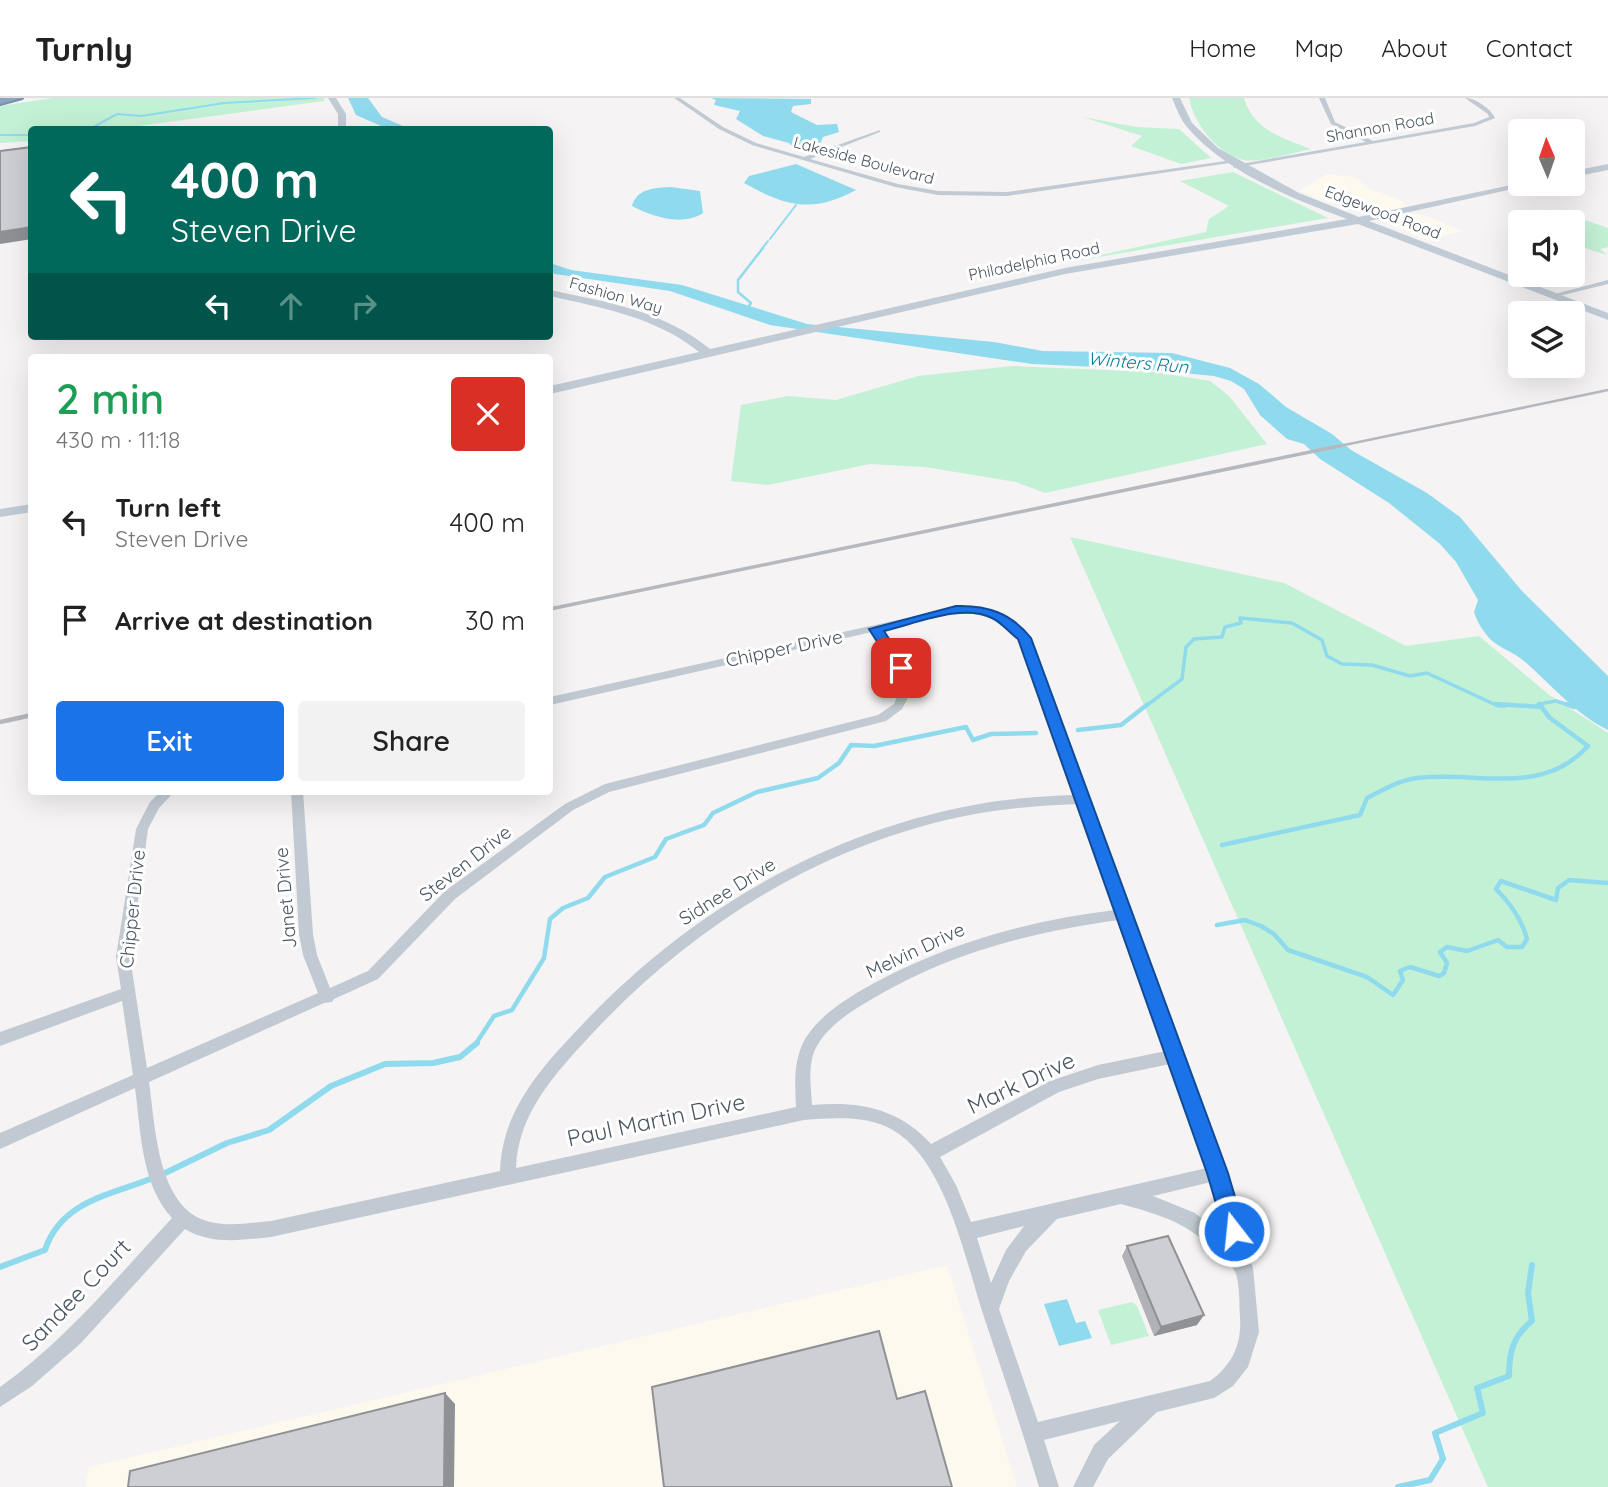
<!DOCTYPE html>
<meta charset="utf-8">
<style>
body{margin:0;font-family:Quicksand,sans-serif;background:#f2f2f2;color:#222;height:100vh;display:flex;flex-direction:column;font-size:26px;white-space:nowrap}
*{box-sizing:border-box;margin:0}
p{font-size:23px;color:#767676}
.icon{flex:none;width:38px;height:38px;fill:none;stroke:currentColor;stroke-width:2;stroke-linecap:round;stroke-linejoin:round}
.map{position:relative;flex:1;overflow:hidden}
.panel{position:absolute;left:28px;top:256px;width:525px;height:441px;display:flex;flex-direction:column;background:#fff;border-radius:7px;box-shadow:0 7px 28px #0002}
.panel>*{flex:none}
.top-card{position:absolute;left:28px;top:28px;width:525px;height:214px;border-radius:7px;box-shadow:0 7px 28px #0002;background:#00695c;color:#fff;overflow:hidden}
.needle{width:46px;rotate:358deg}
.fabs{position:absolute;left:1508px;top:21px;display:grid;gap:14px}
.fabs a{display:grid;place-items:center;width:77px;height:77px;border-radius:7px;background:#fff;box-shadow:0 7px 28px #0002;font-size:35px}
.pin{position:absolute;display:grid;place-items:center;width:60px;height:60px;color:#fff;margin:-30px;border-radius:14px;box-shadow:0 4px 10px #0006}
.me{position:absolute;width:77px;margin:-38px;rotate:344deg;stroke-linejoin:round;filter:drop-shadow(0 0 5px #0008)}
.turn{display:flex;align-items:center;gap:24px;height:147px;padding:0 28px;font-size:32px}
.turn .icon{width:91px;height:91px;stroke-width:2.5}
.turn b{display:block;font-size:49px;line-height:60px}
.lanes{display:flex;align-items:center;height:66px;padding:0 28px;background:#0003;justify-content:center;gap:35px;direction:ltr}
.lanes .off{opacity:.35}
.round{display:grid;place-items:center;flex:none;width:74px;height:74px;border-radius:7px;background:#f2f2f2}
.summary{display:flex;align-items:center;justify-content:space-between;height:119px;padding:0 28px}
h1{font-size:42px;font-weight:600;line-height:52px;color:#1e9e55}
.action{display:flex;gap:14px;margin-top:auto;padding:14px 28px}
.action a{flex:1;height:80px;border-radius:7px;background:#1a73e8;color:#fff;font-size:28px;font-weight:600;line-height:80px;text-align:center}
.action a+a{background:#f2f2f2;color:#222}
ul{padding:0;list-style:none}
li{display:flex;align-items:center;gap:21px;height:98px;padding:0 28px}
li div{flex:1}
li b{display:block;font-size:26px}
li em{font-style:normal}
header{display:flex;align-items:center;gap:42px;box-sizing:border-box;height:98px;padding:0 35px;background:#fff;border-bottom:2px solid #e0e0e0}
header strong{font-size:33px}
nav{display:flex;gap:38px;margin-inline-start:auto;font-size:24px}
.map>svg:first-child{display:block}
.commercial{fill:#fdf9ef}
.green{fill:#c3f1d5}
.water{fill:#90daee}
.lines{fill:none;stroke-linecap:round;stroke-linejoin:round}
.stream-far4{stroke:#90daee;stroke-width:2}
.stream-far3{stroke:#90daee;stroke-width:2.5}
.stream-far2{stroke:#90daee;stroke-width:3.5}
.stream-far1{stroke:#90daee;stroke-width:4.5}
.stream{stroke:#90daee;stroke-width:6}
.highway-casing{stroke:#7690ad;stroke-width:4}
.street{fill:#c1cad2;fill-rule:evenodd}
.secondary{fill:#c1cbd6;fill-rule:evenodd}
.highway{fill:#8ba5c1;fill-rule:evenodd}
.rail-far2{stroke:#b5b8bd;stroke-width:2.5}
.rail-far1{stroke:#b5b8bd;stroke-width:3.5}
.rail{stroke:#b5b8bd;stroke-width:4.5}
.wall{fill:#b0b2b7}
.shaded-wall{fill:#909195}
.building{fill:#cdcfd5;stroke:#909195;stroke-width:2}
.route{fill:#1a73e8;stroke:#114b97;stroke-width:2}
.labels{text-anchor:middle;stroke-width:6;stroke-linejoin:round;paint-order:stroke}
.far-street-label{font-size:16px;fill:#4a5661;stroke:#fff}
.far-water-label{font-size:18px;font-style:italic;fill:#0c7c9b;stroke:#fff}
.street-label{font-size:19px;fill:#4a5661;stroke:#fff}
.near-street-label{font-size:23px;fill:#4a5661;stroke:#fff}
</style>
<header>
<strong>Turnly</strong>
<nav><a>Home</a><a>Map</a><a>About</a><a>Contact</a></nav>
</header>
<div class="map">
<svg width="1608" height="1389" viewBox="0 0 1608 1389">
<rect width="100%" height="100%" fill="#f5f3f3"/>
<path class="commercial" d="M1327 76 1355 79 1368 90 1401 102 1409 109 1388 112 1332 106 1299 93Z
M1418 115 1463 133 1427 142 1393 129 1389 121Z
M947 1167 1017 1389H85L89 1369Z"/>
<path class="green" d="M53 0H324V3L116 31 32 32 31 43 0 45V8Z
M1189 0H1244C1253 32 1283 40 1311 51 1295 54 1254 67 1240 61 1215 53 1194 25 1189 0Z
M1083 19 1136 29 1179 31 1211 60 1181 66 1131 48 1142 38Z
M1233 74 1328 120 1069 164 1206 134 1209 121 1229 108 1180 83Z
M1559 113 1608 130V149L1600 151 1607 157 1573 146V124L1517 122Z
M1012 268 1154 274 1210 283 1229 298 1267 346 1045 395 1016 384 925 369 870 366 768 387 731 383 741 307 788 298 836 302 918 278Z
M1070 439 1284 485 1406 548 1479 538 1548 596 1608 635V1389H1488Z
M1132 1204 1137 1208 1149 1238 1111 1247 1098 1212Z"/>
<path class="water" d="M368 0 382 19 410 31H388L356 17 348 0Z
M711 0 811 1V6L793 8 791 14 817 27 837 26 839 34 823 39 820 46 793 50 789 45 763 38 736 21 740 13 714 7 716 2Z
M796 66 856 92C812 116 785 108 744 85L749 78Z
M671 89 700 93 703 115C682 129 651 118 632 108 637 90 655 90 671 89Z
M550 165 571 172 682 187 807 226 994 244 1043 253 1172 255 1230 270 1259 286 1286 309 1332 336 1351 352 1427 395 1460 419 1522 493 1608 578V632C1575 616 1552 587 1524 563 1514 554 1501 551 1491 542 1483 533 1478 526 1474 514L1478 502 1456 464 1440 446 1389 405 1320 361 1304 346 1287 341 1260 317 1244 291 1231 283 1214 278 1141 271 1032 266 770 227 670 193 555 176 550 174Z
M1067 1201 1076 1225 1085 1223 1092 1240 1059 1248 1044 1206Z"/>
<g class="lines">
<path class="stream-far4" d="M88 32 117 16 141 18 224 5 315 0
M0 37H32
M770 141 796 107
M761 152 768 143"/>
<path class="stream-far3" d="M747 211 751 205 738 194V182L763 150"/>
<path class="stream-far2" d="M1146 608 1182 581 1186 549 1194 541 1222 539 1225 529 1241 525 1240 520 1292 525 1322 542 1327 558 1342 566 1372 567 1410 578 1427 575 1498 608H1506
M1541 608 1539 606 1556 603 1572 608"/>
<path class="stream-far1" d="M1495 606 1542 609
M1566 606 1574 609
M1078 632 1121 627 1148 606
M1222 747 1360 717 1367 700C1383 692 1399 682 1418 680 1478 673 1542 699 1588 648L1550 620 1539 606
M1217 827 1245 822 1261 828 1274 836 1288 852 1367 879 1393 897 1403 882 1400 873 1410 869 1439 878 1444 875 1447 865 1440 854 1447 849 1467 853 1498 842 1507 849H1522L1527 841C1522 822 1510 805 1496 791L1501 783 1556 802 1558 790 1569 782 1608 785
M475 947 494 918 512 912 544 860 550 821 563 810 588 800 605 779 655 759 666 741 704 727 713 715 757 694 818 680 839 665 851 647 874 648 966 629 973 642 991 636 1036 635"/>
<path class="stream" d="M161 1077 227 1045 269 1032 331 988 385 966 433 965 460 959 477 945
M0 1169 45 1152C61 1103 110 1097 153 1080
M1398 1389 1430 1382 1443 1361 1435 1335 1483 1315 1477 1290 1509 1278C1509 1254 1513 1238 1532 1223L1528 1195 1532 1167"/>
<defs>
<path id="highway" d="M0 0H22L0 6Z"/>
</defs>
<use href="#highway" class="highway-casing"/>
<path class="street" d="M674 0H680L723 29 756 45 804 59 880 32V34L810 61 898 86 938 93 1007 94 1233 62 1236 64 1007 98 938 97 895 89 752 47 719 31Z
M1319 0H1325L1335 24 1373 43 1474 25 1489 19 1488 16 1465 0C1476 0 1491 11 1495 20L1475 28 1233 70 1235 67 1366 44 1331 26Z
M1608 182V186L1555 199 1551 197Z
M956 509C986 509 1010 515 1029 540L1087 697 1090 701 1089 703 1225 1075 1253 1170 1259 1234 1248 1269 1233 1288 1214 1300 1157 1314 1108 1361 1093 1389H1073L1094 1347 1120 1323 1044 1342 1059 1389H1039C1022 1331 1002 1273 983 1216 965 1161 946 1063 893 1032 867 1017 833 1020 804 1022L271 1139C242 1142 211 1147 185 1131L80 1246 32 1288 0 1309V1289C66 1242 117 1179 172 1120 141 1086 141 1034 135 990L0 1051V1035L133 977 122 903 0 948V934L121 891 116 859 136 731 150 704 161 693H175L159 710 148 731 130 859 147 970 318 895 303 857 299 836 291 693H303L313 836 317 857 330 890 368 873 445 793 565 706 605 686 878 617 894 606 901 590 896 570 872 534 550 607V599ZM956 515C982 515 1001 521 1019 541L1074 697C1046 698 1018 700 990 704 831 730 689 812 580 929 540 971 502 1013 500 1073L271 1123C249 1125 222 1130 201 1121 157 1102 155 1025 149 984L324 905 332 904 334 901 378 881 455 801 573 712 609 694 886 623 902 611 913 590 906 570 881 532ZM1078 706 1115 812C1032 822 954 843 880 882 852 897 822 914 805 941 793 963 795 986 796 1009L516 1070C518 1016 554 977 589 939 696 823 836 737 993 713 1021 709 1049 707 1078 706ZM1119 822 1166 953 1098 967 1050 983 931 1046C898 1010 860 1003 812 1007 811 990 808 970 814 954 824 930 851 913 872 901 949 855 1031 834 1119 822ZM1170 966 1207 1070 971 1124 956 1087 940 1059 1059 994 1098 981ZM1211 1084 1227 1141 1195 1115 1153 1098ZM1121 1106C1164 1118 1186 1124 1219 1156 1224 1162 1234 1169 1236 1176 1240 1189 1239 1206 1240 1219 1242 1246 1232 1267 1210 1283L1038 1324 999 1211 1009 1183 1026 1153 1057 1121ZM1024 1128 1006 1152 991 1185 977 1140Z"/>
<path class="secondary" d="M328 0H336L346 16V32H338V16Z
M1172 0H1180L1192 25 1218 50 1299 95 1359 119 1521 85 1535 86 1369 123 1608 215V222L1358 126 1065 176 550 296V288L699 254C656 219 602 210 550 198V192C607 204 664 213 710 251L1065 170 1347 121C1292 100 1226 75 1187 29 1180 21 1176 9 1172 0Z
M1608 66V72L1573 79V73Z
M32 406V414L0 419V411Z"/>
<use href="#highway" class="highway"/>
<path class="rail-far2" d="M1330 350 1608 292"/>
<path class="rail-far1" d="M550 511 1339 348"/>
<path class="rail" d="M0 624 32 617"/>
</g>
<path class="wall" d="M1127 1148 1197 1227 1154 1238 1122 1158Z"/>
<path class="shaded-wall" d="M32 129V141L0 146V134Z
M1204 1217 1197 1227 1154 1238 1161 1229Z
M445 1295 455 1306 454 1389H444Z"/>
<path class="building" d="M32 49V129L0 134V53Z
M1168 1138 1204 1217 1161 1229 1127 1148Z
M879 1233 897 1301 925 1293 952 1389H664L652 1289Z
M445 1295 444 1389H128L130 1373Z"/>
<path class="route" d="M956 508C987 507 1011 515 1031 540L1228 1075 1245 1133 1242 1140 1234 1144 1227 1140 1224 1133 1207 1075 1018 541C1010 535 1001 524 992 520 962 505 915 526 884 533L908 570 901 575 896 573 869 531Z"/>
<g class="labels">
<g class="far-street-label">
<text transform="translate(1380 29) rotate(-10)" y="6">Shannon Road</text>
<text transform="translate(864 62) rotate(15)" y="6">Lakeside Boulevard</text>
<text transform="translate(1383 114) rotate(21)" y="6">Edgewood Road</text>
<text transform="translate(1034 163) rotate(-12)" y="6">Philadelphia Road</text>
<text transform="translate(616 197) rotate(16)" y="6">Fashion Way</text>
</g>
<g class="far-water-label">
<text transform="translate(1138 265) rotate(5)" y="6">Winters Run</text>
</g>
<g class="street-label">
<text transform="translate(784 550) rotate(-12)" y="7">Chipper Drive</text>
<text transform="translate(465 765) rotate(-38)" y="7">Steven Drive</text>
<text transform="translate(727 793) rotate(-32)" y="7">Sidnee Drive</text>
<text transform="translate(285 800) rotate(-95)" y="7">Janet Drive</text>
<text transform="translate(132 811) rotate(-84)" y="7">Chipper Drive</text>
<text transform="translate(915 852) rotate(-25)" y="7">Melvin Drive</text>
</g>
<g class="near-street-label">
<text transform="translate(1021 985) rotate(-25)" y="8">Mark Drive</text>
<text transform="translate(656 1022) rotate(-12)" y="8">Paul Martin Drive</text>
<text transform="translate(76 1197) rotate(-46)" y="8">Sandee Court</text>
</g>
</g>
</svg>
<div class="fabs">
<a><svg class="needle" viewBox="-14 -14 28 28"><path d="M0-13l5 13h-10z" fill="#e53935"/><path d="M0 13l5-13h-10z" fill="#767676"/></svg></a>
<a><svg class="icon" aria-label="sound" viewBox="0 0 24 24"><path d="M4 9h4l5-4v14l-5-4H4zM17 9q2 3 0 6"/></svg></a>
<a><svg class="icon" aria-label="layers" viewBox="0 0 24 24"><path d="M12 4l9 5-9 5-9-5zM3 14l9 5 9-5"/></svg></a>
</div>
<div class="pin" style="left:901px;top:570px;background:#d93025"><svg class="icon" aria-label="arrive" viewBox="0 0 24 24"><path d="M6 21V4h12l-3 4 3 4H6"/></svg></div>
<svg class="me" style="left:1234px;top:1133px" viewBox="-20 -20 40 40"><circle r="17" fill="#1a73e8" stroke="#fff" stroke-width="3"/><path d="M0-11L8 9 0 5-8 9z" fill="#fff"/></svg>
<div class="top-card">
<div class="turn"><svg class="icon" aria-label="left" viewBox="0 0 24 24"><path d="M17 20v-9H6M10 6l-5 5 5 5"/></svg><div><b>400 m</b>Steven Drive</div></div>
<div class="lanes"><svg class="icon" aria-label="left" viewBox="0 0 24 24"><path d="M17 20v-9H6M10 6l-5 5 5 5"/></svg><svg class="icon off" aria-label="ahead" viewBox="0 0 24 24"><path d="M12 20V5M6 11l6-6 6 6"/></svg><svg class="icon off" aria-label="right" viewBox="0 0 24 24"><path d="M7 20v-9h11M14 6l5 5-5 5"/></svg></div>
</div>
<section class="panel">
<div class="summary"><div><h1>2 min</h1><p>430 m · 11:18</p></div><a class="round" style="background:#d93025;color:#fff"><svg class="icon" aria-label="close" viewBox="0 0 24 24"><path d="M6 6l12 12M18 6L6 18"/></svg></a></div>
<ul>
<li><svg class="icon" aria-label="left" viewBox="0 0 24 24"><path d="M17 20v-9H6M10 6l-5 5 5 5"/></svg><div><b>Turn left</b><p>Steven Drive</p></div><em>400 m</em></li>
<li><svg class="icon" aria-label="arrive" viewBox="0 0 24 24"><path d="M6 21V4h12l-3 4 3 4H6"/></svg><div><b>Arrive at destination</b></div><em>30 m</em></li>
</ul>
<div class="action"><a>Exit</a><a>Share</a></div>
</section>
</div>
